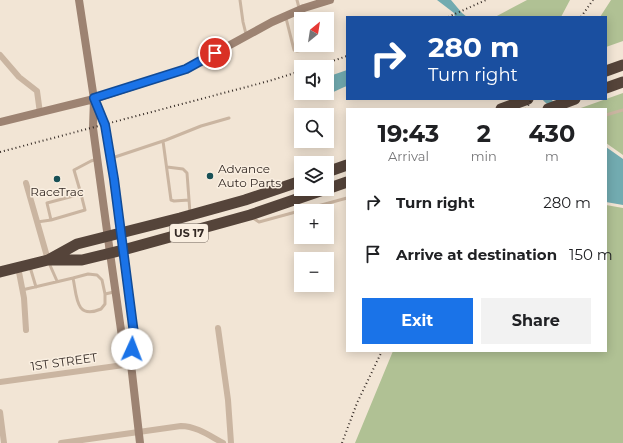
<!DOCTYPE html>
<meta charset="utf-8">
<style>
body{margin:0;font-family:Montserrat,sans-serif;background:#f2f2f2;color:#202124;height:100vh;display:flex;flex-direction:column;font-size:15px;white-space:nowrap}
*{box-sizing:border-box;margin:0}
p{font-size:13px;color:#757577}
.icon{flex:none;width:22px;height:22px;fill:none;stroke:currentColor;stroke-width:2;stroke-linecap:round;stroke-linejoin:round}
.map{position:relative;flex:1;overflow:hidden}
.details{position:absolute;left:346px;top:108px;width:261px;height:244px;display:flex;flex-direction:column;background:#fff;border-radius:0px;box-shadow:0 2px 10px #0003}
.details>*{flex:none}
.hud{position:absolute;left:346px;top:16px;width:261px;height:84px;border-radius:0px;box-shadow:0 2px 10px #0003;background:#1a4fa0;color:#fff;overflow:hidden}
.needle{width:26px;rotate:30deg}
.fabs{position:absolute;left:294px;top:12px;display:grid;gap:8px}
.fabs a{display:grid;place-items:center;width:40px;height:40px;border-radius:0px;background:#fff;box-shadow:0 2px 10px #0003;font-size:20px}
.pin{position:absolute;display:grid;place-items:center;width:34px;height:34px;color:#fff;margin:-17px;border:2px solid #fff;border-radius:50%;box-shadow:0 1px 4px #0007}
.me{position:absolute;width:44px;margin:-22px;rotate:2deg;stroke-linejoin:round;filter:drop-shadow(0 0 3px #0008)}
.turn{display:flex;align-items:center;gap:14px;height:84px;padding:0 16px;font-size:18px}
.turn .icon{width:52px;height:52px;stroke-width:2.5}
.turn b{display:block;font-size:28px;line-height:34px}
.eta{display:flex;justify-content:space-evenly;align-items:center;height:68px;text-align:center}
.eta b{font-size:24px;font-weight:700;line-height:28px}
.primary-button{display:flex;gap:8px;margin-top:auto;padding:8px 16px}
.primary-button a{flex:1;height:46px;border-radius:0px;background:#1a73e8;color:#fff;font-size:16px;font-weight:700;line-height:46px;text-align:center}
.primary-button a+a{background:#f2f2f2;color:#202124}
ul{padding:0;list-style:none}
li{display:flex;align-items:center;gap:12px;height:52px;padding:0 16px}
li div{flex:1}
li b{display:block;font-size:15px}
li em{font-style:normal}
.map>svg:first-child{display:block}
.green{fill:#b0c194}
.water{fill:#72abb0}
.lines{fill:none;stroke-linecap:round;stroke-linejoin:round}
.canal{stroke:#72abb0;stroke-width:6}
.lane{stroke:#cab5a1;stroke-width:3}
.street{stroke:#cab5a1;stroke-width:6}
.secondary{stroke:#9d8372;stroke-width:8}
.highway{stroke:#55443a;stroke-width:11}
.rail{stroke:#332924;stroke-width:2;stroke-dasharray:1 3;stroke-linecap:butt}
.route-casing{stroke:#114b97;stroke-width:10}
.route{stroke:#1a73e8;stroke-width:7}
.poi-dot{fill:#185056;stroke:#faefe1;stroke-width:1.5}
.labels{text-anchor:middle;stroke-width:3;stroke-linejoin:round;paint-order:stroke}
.shield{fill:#faefe1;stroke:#6f645d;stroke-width:1}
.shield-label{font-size:11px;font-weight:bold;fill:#332924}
.poi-label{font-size:12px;fill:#332924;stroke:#faefe1;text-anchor:start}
.street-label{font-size:12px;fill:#332924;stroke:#faefe1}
</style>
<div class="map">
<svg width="623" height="443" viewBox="0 0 623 443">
<rect width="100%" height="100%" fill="#f2e5d5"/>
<path class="green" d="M527 0H570L561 17H495Z
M611 0H623V41L606 47V17H600Z
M623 93V155L606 143V109H578Z
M606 205 623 208V443H355L393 351H606Z"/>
<path class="water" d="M437 0H451L462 13 467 17H455L454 13Z
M347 70V86C338 89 330 96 320 93H327V77Z
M606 147 623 159V205L606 202Z"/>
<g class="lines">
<path class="canal" d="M546 99 555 107"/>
<path class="lane" d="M240 0 243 22 246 34
M297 0 302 19
M286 18 294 50 297 51 309 49V45
M606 115 623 110
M163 141 171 200 174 201 189 200
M112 158 166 140 201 126 229 118
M167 167 183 169 187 173 190 213
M253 218 259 222 347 198
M51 220 85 210 81 194
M37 222 51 220 47 203 81 194 74 170 91 161 97 159
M49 263 57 281
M30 267 36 287
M73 278 88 274 97 275 102 280 105 294
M22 290 73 278C77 296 75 320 101 309L105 304V294L114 292"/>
<path class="street" d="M0 55 19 77 37 91 40 113
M26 183 48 260
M18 267 24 298 26 330
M218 328 228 400 231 443
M0 382 131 364
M0 412 4 443
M61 443 181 426C196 426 210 436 223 443"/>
<path class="secondary" d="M79 0 94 99 93 128 110 253 122 337 131 364 140 443
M95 101 105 125 114 179 134 334 131 359
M0 122 94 99 186 69 272 22 304 8 330 0"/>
<path class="highway" d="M606 71 623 65
M606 88 623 82
M501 109 528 99
M548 109 575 99
M327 172 347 165
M327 189 347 182
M50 260H82L123 250 250 215 326 189
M0 272 48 260 77 244 180 218 245 200 301 181"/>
<path class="rail" d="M448 17 486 0
M581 17 593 0
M315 67 347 56
M526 109 532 99
M0 152 269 81 301 71
M342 443 357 403 382 351"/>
</g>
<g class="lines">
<defs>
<path id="route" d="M132 349 134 334 114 179 105 125 94 98 186 69 215 53"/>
</defs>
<use href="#route" class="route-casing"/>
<use href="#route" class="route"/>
</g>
<g class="poi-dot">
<circle cx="210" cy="176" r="4"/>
<circle cx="57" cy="179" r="4"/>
</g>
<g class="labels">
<rect class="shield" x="170" y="224" width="38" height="18" rx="3"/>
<g class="shield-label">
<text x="189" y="237">US 17</text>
</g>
<g class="poi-label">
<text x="218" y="173">Advance<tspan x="218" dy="14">Auto Parts</tspan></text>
<text x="57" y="196" text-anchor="middle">RaceTrac</text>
</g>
<g class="street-label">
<text transform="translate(64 362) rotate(-8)" y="4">1ST STREET</text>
</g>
</g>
</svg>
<div class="fabs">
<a><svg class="needle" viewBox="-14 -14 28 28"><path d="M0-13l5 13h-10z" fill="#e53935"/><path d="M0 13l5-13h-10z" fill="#757577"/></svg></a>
<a><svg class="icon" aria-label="sound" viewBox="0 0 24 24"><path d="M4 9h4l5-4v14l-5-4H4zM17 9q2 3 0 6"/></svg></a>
<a><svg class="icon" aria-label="search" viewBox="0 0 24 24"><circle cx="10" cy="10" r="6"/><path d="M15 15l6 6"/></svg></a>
<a><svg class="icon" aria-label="layers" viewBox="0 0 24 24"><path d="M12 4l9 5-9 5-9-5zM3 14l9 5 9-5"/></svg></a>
<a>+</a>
<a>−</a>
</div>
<div class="pin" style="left:215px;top:53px;background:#d93025"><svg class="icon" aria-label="arrive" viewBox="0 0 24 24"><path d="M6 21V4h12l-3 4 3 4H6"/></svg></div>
<svg class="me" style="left:132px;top:349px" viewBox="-20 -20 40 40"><circle r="19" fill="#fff"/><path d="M0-13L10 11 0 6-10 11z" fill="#1a73e8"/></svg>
<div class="hud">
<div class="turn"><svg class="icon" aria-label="right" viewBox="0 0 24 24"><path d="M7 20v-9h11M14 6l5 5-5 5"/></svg><div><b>280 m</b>Turn right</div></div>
</div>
<section class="details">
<div class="eta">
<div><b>19:43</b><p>Arrival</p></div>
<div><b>2</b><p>min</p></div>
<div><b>430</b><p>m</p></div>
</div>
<ul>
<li><svg class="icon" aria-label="right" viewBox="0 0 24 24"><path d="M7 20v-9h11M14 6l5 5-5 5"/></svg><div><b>Turn right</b></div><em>280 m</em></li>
<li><svg class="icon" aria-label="arrive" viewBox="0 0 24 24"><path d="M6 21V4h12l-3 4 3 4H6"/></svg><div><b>Arrive at destination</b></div><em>150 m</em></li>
</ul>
<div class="primary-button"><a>Exit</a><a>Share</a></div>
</section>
</div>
